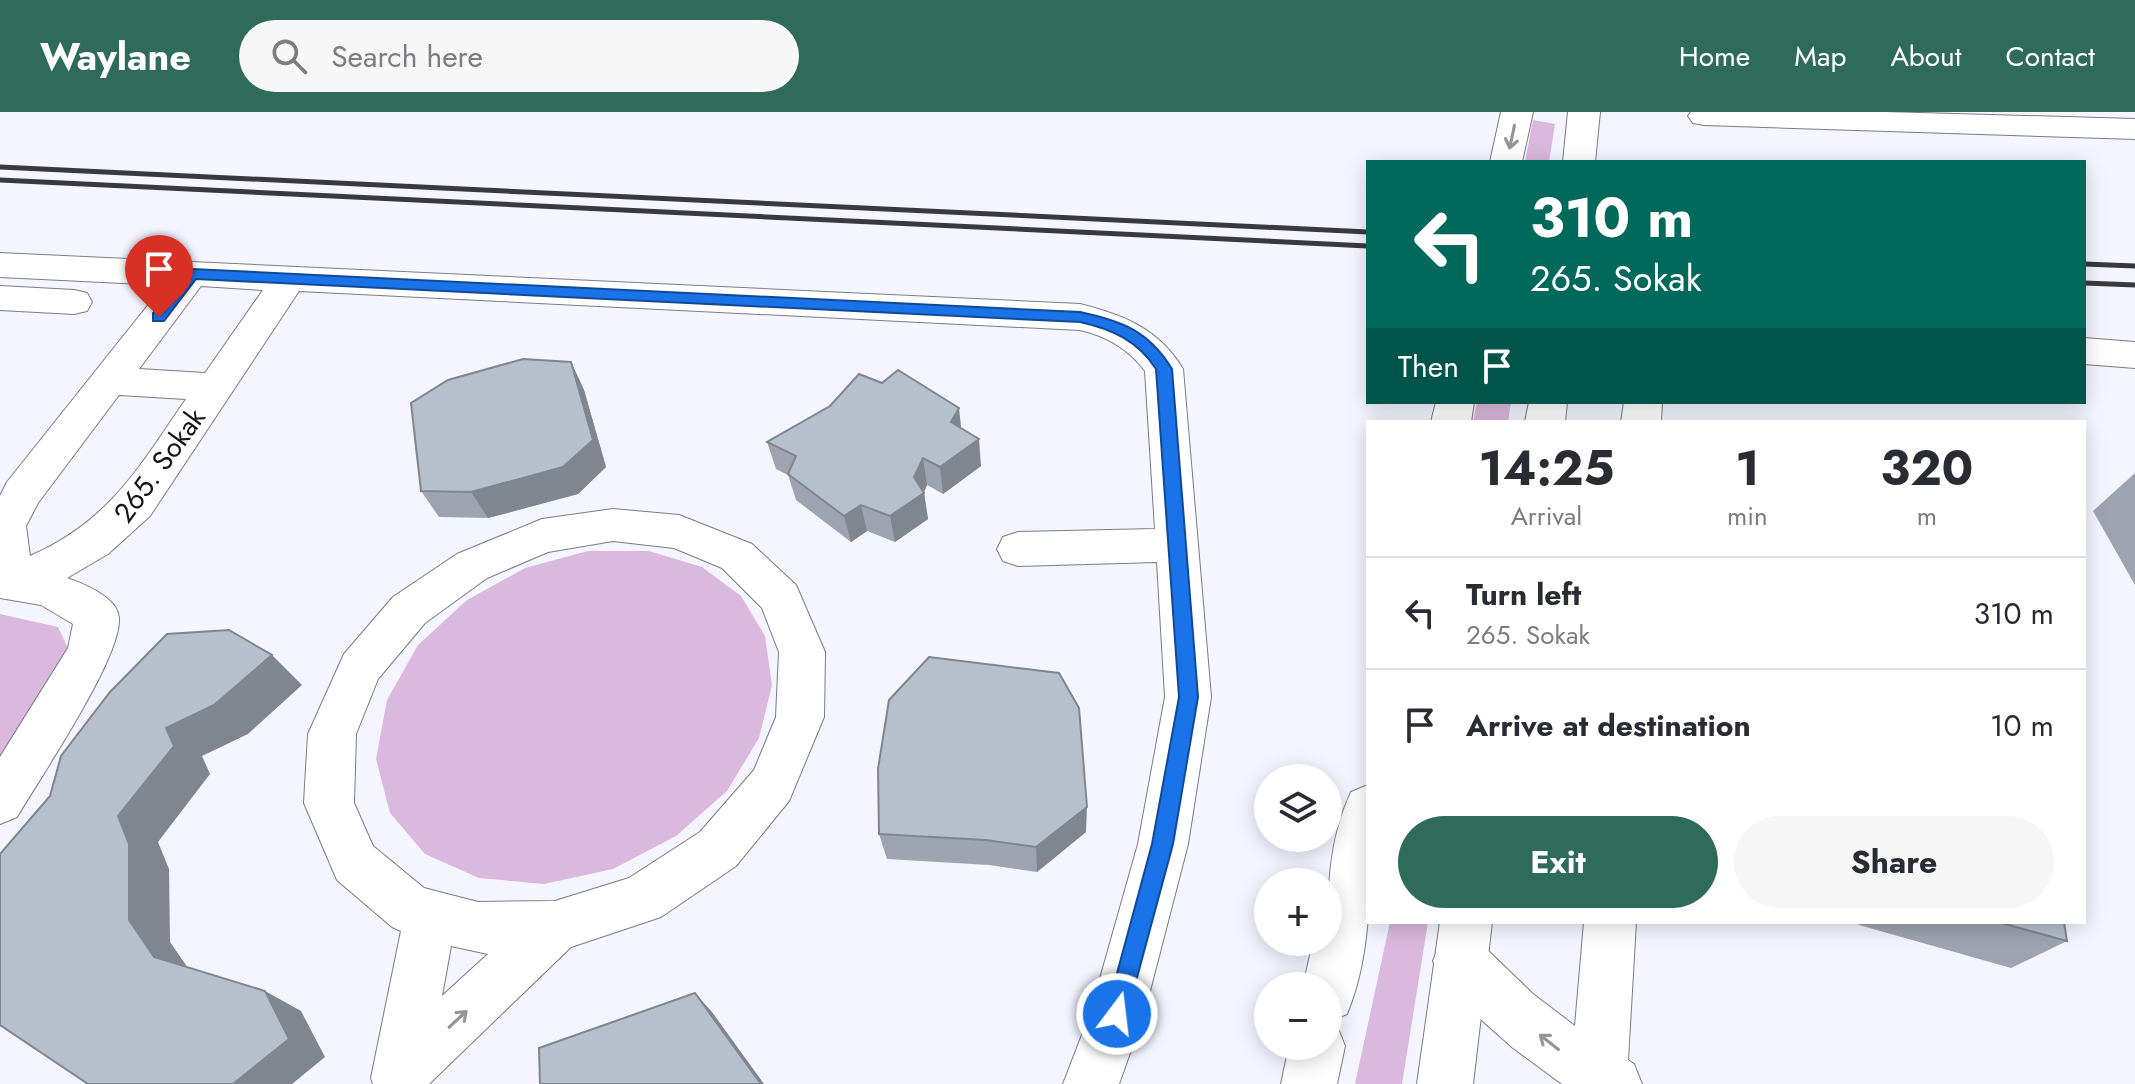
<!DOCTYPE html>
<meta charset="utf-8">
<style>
body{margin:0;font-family:Jost,sans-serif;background:#f7f7f7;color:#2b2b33;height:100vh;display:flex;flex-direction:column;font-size:30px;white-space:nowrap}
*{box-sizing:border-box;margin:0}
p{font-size:26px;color:#7c7c81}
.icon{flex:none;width:44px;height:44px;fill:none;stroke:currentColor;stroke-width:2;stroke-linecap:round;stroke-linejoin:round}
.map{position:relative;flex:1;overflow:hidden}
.sheet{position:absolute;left:1366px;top:308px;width:720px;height:504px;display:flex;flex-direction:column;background:#fff;border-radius:0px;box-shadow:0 4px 20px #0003}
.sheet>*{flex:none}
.guide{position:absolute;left:1366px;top:48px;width:720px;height:244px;border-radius:0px;box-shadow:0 4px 20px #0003;background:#00695c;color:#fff;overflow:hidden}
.tools{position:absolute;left:1254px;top:652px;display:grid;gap:16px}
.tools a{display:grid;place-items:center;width:88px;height:88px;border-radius:50%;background:#fff;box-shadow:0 4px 20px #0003;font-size:40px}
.pin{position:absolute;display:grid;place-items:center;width:68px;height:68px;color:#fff;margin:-82px -34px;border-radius:50% 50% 50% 0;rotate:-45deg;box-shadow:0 0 8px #0007}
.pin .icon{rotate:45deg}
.me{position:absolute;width:88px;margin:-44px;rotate:15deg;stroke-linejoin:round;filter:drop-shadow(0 0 6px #0008)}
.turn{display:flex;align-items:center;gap:28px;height:168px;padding:0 32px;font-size:36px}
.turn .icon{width:104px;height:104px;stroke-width:2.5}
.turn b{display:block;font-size:56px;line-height:68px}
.then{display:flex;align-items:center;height:76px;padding:0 32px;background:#0003;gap:16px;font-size:30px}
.eta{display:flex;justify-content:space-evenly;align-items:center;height:136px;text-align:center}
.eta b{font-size:48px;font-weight:700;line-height:56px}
.action{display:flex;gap:16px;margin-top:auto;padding:16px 32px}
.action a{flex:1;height:92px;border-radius:48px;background:#2e6c59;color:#fff;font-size:32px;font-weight:700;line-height:92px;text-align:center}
.action a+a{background:#f7f7f7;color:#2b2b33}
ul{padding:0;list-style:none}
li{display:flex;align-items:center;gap:24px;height:112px;padding:0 32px;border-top:2px solid #e1e1e2}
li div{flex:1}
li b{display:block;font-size:30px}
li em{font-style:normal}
header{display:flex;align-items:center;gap:48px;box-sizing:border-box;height:112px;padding:0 40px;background:#2e6c59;color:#fff}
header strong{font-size:38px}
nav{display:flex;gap:44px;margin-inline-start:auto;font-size:28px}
.search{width:560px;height:72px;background:#f7f7f7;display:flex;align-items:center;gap:20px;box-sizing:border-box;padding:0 28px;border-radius:44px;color:#7c7c81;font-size:30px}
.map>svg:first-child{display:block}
.green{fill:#dbb8dd}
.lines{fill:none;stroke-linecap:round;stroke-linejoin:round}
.minor-casing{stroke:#797b88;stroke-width:2}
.major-casing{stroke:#797b88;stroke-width:2}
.minor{fill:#fff;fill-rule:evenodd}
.major{fill:#fff;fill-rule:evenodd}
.rail{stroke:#38383e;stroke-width:5}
.wall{fill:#9da4af}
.shaded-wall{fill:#7f868f}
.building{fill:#b6bfcc;stroke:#7f868f;stroke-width:2}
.oneway{stroke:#959598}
.route{fill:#1a73e8;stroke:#114b97;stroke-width:2}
.labels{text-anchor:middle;stroke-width:7;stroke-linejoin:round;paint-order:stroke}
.street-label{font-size:28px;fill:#141419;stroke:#fff}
</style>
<header>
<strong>Waylane</strong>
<div class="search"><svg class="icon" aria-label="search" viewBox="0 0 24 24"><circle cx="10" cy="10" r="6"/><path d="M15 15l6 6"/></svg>Search here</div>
<nav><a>Home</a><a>Map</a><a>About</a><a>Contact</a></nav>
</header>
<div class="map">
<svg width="2135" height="972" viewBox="0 0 2135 972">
<rect width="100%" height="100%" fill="#f4f5ff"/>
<path class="green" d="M1533 8 1555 12 1549 50H1525Z
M1477 290H1511L1508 310H1473Z
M588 439H649L702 455 741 484 765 524 772 573 759 626 727 679 676 724 613 757 544 772 479 766 425 742 390 701 376 647 387 588 418 533 467 488 525 456Z
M0 502 58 515 68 536 0 649Z
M1390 810H1428L1402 972H1355Z"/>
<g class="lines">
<defs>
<path id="minor" d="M1691 0H1885L2135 7V27L1704 13 1693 11 1688 4Z
M0 141 1080 192C1124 203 1159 217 1183 257L1211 585 1188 732 1144 902 1119 972H1063L1090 902 1138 732 1165 585 1157 450 1018 454 1003 449 997 437 1003 425 1018 420 1155 417 1145 259C1129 237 1106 224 1080 218L299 179 150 404 108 442 67 466C84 472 118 485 119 506 122 545 40 666 17 705L0 712V645L68 536 73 512 41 493 0 486V384L7 370 164 173 0 165ZM201 174 263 178 205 261 139 257ZM119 283 186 287C139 355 110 409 30 444L26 414 38 391Z
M0 174 74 178 87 181 92 190 87 199 74 202 0 198Z
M2084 226 2135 230V256L2084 252Z
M1624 290H1662L1661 310H1621Z
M613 397 679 403 752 432 796 473 825 540 824 605 789 689 736 754 661 805 571 835 429 972H373L371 966 401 819 392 815 337 768 304 691 308 622 344 542 393 485 457 442 542 407ZM613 429 674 436 722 456 762 496 779 540 776 605 754 658 700 720 629 766 555 789 478 790 424 776 373 734 354 691 356 622 378 567 425 511 487 466 548 440ZM451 834 488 842 442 884Z
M1584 810H1636L1628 948 1634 952 1642 972H1562L1513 936 1477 904 1441 868 1433 849 1441 830 1460 822 1479 830 1533 882 1575 914Z"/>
<path id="major" d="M1501 0H1533L1522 50H1490Z
M1568 0H1600L1595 50H1563Z
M1436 290H1474L1471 310H1431Z
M1529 290H1567L1565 310H1525Z
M1368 673C1368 751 1377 829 1347 902L1328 910V874H1303L1313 830H1328C1328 777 1328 730 1351 680Z
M1440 810H1492L1473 972H1417Z
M1328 911 1337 914 1345 934 1337 972H1281L1289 934H1328Z"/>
</defs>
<use href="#minor" class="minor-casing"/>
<use href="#major" class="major-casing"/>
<use href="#minor" class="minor"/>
<use href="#major" class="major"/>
<path class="rail" d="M0 55 1368 120
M0 68 1368 134
M2084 152 2135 154
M2084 171 2135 173"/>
</g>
<path class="wall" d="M571 250 584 278 606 355 578 382 488 406 439 405 421 379Z
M961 316 981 354 943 382 927 373 924 380 928 407 895 430 867 419 851 430 796 388 788 363 776 357 767 330Z
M2135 361V473L2093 399Z
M1086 720 1037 760 989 753 887 747 879 722Z
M1859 810H2064L2067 829 2011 856 1859 813Z"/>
<path class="shaded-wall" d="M571 250 584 278 606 355 578 382 488 406 471 380Z
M959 296 962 324 951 310Z
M979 327 981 354 943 382 940 355Z
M923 346 927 373 923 382 924 381 928 407 895 430 890 404Z
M861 393 867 419 851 430 844 404Z
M272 543 302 573 248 622 202 644 210 662 158 730 169 757 170 830 195 866 154 845 129 808 118 704 166 616Z
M1087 695 1086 720 1037 760 1036 735Z
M265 879 301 899 325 945 292 972H233Z
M695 881 712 900 764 972H761Z"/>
<path class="building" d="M523 247 571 250 593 328 563 355 471 380 421 379 411 291 448 268Z
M898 258 959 296 951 310 979 327 940 355 923 346 914 365 924 381 890 404 861 393 844 404 788 362 796 344 767 330 830 294 859 262 882 271Z
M229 518 272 543 214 593 166 616 174 634 118 704 129 732V808L154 845 265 879 289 927 233 972H88L0 913V742L50 684 61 644 110 580 167 522Z
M929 545 1059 561 1079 596 1087 695 1036 735 986 728 879 722 878 657 889 588Z
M1998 810H2064L2067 829Z
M695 881 761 972H540L539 936Z"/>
<defs><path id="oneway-shaft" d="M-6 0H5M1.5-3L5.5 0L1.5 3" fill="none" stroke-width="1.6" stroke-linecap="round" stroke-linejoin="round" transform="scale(2)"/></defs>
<g class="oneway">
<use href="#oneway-shaft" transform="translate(1512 25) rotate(102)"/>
<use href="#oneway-shaft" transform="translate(458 907) rotate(-43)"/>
<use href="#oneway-shaft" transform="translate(1549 930) rotate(-142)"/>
</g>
<path class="route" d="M192 157 1080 200C1122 209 1149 219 1172 257L1198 585 1173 732 1125 910 1117 914 1109 910 1106 902 1152 732 1179 585 1156 257C1138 229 1112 217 1080 210L196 167 164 209H153V201L187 159Z"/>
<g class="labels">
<g class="street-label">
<text transform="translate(159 353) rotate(-54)" y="10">265. Sokak</text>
</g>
</g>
</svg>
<div class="tools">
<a><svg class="icon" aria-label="layers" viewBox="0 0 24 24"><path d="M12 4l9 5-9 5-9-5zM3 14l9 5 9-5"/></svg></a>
<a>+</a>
<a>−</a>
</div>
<div class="pin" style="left:159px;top:205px;background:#d93025"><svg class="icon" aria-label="arrive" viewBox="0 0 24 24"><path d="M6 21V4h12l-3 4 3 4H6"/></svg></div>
<svg class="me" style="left:1117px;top:902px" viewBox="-20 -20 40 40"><circle r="17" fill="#1a73e8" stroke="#fff" stroke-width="3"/><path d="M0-11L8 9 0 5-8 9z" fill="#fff"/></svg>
<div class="guide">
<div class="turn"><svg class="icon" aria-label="left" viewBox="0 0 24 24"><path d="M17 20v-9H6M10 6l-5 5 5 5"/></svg><div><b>310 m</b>265. Sokak</div></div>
<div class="then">Then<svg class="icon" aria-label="arrive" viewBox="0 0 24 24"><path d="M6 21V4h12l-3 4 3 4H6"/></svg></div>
</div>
<section class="sheet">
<div class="eta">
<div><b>14:25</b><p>Arrival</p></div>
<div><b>1</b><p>min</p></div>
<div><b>320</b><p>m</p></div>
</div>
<ul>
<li><svg class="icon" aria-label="left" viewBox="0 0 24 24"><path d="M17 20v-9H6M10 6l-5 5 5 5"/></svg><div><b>Turn left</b><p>265. Sokak</p></div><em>310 m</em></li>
<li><svg class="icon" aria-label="arrive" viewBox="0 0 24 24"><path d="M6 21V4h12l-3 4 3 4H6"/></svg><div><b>Arrive at destination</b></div><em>10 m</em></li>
</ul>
<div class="action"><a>Exit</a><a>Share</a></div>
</section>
</div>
